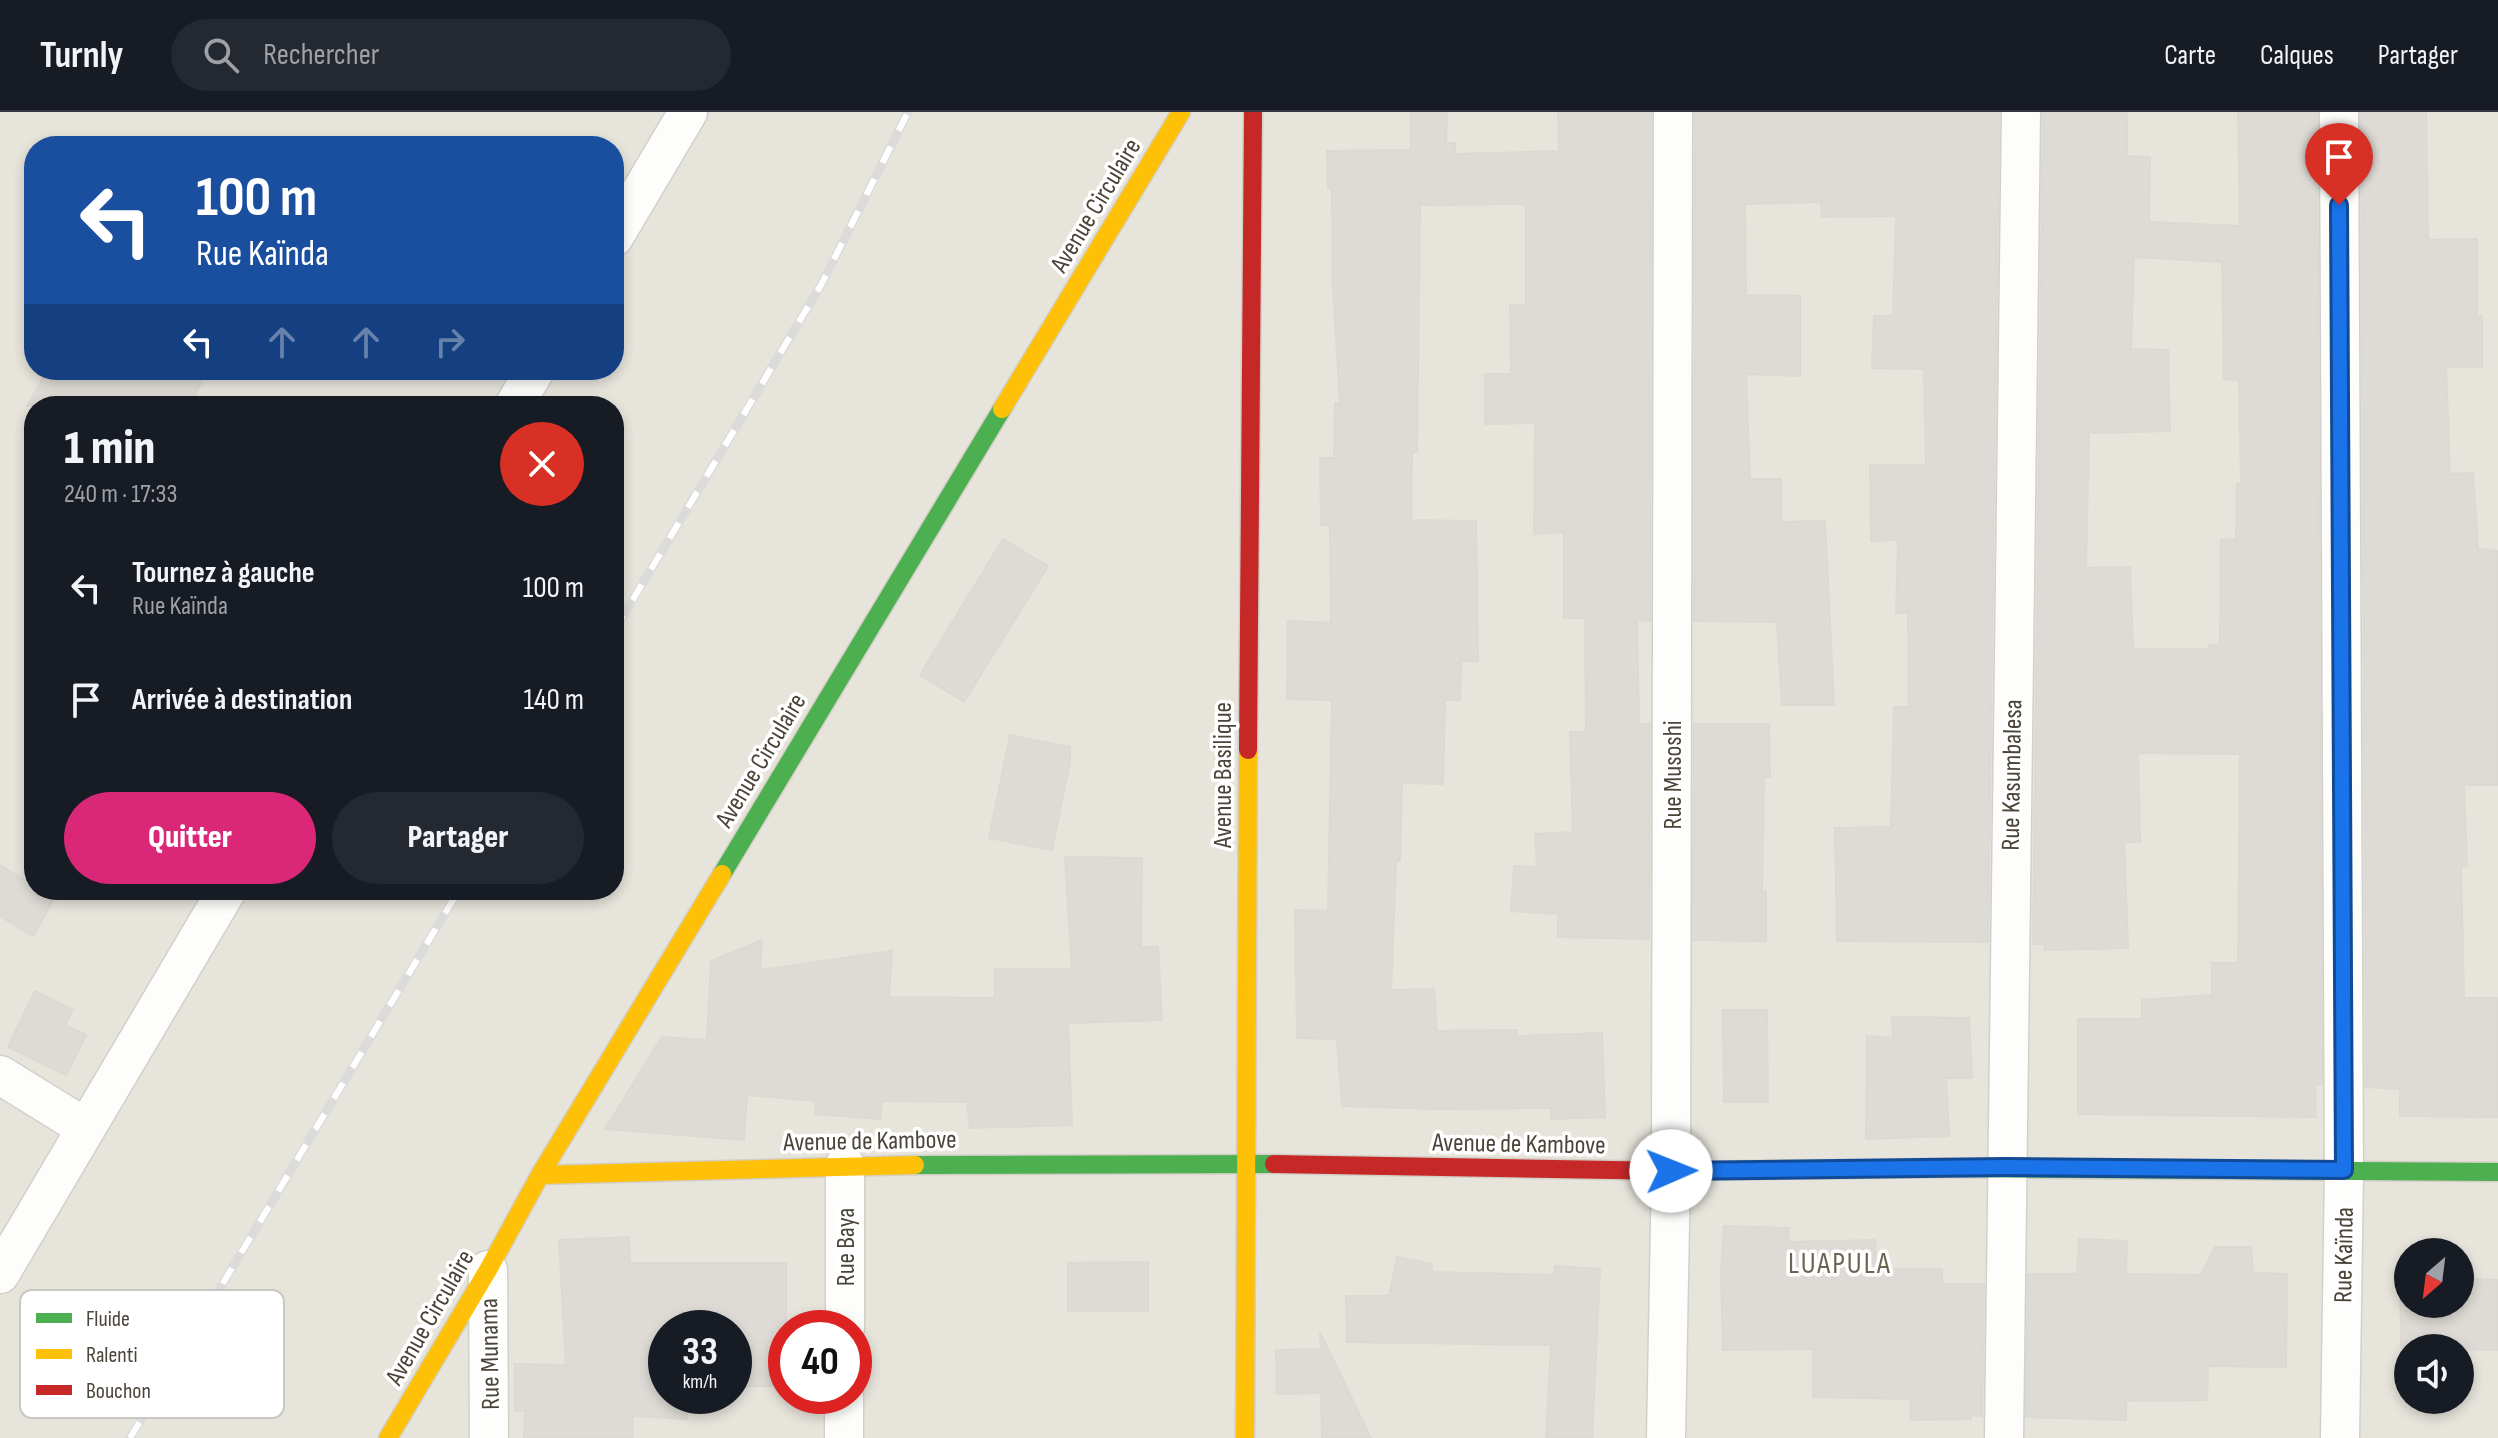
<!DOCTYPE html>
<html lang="fr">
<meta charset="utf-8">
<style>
body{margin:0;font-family:"Sofia Sans Condensed",sans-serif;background:#242831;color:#f1f3f6;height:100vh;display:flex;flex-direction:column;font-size:30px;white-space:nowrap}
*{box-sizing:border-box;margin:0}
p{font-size:26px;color:#9ea1a6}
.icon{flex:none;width:44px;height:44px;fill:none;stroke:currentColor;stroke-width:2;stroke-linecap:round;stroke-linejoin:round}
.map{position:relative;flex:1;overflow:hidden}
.details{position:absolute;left:24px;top:284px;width:600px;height:504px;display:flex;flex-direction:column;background:#171b24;border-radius:32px;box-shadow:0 4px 12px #0003}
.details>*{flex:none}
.hud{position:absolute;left:24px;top:24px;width:600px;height:244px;border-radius:32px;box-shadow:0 4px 12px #0003;background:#1a4fa0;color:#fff;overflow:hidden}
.needle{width:52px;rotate:208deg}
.buttons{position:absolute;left:2394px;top:1126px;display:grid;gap:16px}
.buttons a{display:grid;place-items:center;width:80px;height:80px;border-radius:50%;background:#171b24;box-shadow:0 4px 12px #0003;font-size:40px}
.speed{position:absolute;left:648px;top:1198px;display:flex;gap:16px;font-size:40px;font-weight:700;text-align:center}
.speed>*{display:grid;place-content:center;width:104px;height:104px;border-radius:50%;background:#171b24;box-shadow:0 4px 12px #0003;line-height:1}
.speed small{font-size:20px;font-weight:400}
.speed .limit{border:12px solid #d22;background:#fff;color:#111}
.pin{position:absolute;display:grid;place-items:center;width:68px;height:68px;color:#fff;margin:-82px -34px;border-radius:50% 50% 50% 0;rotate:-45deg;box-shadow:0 0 8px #0007}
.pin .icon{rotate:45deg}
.me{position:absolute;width:88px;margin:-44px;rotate:89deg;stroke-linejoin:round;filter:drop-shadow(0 0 6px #0008)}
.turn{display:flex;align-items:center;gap:28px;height:168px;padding:0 40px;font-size:36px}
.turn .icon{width:104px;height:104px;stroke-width:2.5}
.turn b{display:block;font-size:56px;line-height:68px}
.lanes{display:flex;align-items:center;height:76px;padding:0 40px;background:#0003;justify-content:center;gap:40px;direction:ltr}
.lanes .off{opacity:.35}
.round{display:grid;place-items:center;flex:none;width:84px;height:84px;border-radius:42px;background:#242831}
.summary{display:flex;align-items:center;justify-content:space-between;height:136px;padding:0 40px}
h1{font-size:48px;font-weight:800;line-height:60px}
.button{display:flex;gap:16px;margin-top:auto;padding:16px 40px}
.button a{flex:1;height:92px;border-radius:48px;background:#db2777;color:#fff;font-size:32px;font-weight:800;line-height:92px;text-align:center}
.button a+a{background:#242831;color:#f1f3f6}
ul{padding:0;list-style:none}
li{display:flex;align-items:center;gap:24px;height:112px;padding:0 40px}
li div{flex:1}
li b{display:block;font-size:30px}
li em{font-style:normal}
header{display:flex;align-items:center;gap:48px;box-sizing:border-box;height:112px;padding:0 40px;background:#171b24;border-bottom:2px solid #363941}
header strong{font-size:38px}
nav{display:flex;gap:44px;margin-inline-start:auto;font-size:28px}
.search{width:560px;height:72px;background:#242831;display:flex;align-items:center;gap:20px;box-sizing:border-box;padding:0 28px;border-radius:44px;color:#9ea1a6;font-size:30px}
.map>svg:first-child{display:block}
.residential{fill:#e7e4dc;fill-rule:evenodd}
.building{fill:#dedbd6;stroke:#dcd9d4;stroke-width:2;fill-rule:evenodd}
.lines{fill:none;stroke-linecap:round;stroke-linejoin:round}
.street-casing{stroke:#d2d0cb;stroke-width:41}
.fast-casing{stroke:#d3cfc5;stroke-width:21}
.slow-casing{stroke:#d3cfc5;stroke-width:21}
.jam-casing{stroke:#d3cfc5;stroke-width:21}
.street{stroke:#fdfdfc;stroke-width:38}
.fast{stroke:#4caf50;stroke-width:18}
.slow{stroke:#ffc107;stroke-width:18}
.jam{stroke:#c62828;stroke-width:18}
.rail-casing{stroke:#dbdbda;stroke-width:9}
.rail{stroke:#fff;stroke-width:6;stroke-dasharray:18;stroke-linecap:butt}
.route-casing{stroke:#114b97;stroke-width:20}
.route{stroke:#1a73e8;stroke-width:14}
.labels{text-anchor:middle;stroke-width:7;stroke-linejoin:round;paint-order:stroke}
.street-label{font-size:26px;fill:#4b4439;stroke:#fff}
.quarter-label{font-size:30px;letter-spacing:2px;fill:#6e6250;stroke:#fff}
.key{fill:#fff;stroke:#c9c7c4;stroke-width:2}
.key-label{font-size:22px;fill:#4b4439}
</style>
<header>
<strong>Turnly</strong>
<div class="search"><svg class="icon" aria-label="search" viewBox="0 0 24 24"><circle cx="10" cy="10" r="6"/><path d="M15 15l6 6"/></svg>Rechercher</div>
<nav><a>Carte</a><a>Calques</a><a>Partager</a></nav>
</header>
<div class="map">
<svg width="2498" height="1326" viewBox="0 0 2498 1326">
<rect width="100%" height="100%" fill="#f4f2ee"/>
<path class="residential" d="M0 0H2498V1326H0ZM34 34H614V258H34ZM34 294H614V778H34ZM2408 1140H2460V1192H2408ZM666 1216H734V1284H666ZM786 1216H854V1284H786ZM2408 1236H2460V1288H2408Z"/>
<path class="building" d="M1411 0H1447L1446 31H1455V42L1559 39 1558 0H1651L1650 509 1637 508 1639 612H1650L1649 827 1558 825V802L1511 799 1514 754 1537 755 1535 722 1573 720 1570 620H1586L1585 506H1564V420L1534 422 1535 311 1485 312V262H1511L1510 193H1526V92L1420 93 1417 340H1412L1411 408 1476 409 1478 549H1461L1460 588H1445L1443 672 1402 671 1400 749H1396L1391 878 1434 877 1437 919 1517 918V924L1602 921 1605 1005 1551 1007V996L1439 997 1342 994 1337 927 1297 926 1295 798 1328 799 1332 588 1287 587 1288 509 1331 511 1330 413H1321L1320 346H1334L1335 291H1340L1333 176 1332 77 1328 76 1327 39 1411 38Z
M1695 0H1999L1988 830 1837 829 1835 716 1891 715 1894 595H1909L1908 501H1896L1898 428 1871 429 1870 353H1926L1924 257 1872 256 1874 204H1893L1896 104 1822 105 1821 90 1745 92 1746 183 1800 184V264L1746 262 1750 367H1781V410L1825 409 1834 593H1782L1777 510 1694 509Z
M2043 0H2127V44L2150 45 2149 110 2240 114 2238 0H2317L2322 972H2315L2316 1005 2078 1002V907H2142V888L2212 883V851H2238L2240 642 2138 641 2140 730H2124L2128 836 2045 838 2044 832H2033ZM2134 145 2222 150 2224 267 2239 268 2241 372H2237L2236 427 2221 428 2220 533H2209V537H2133L2130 455 2086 456 2089 321 2170 319 2168 238 2131 237Z
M2361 0H2426L2428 128 2477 127V204H2482V255H2446L2450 362 2473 361 2478 437 2498 439V673H2464L2467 754H2461L2464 886H2498V1005L2400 1004V977L2366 975Z
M48 258H208L189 294H27Z
M1003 427 1048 454 964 590 920 563Z
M1694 612H1769L1770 665H1764L1762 779H1766V829L1693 828Z
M1010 623 1070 635V650L1052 738 989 726Z
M1065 745 1142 746 1141 835H1158L1162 908 1068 911 1072 1013 970 1016 967 990 882 989 880 1007 815 1002 816 989 747 983 744 1028 605 1017 662 925 707 928 711 849 762 828 760 858 892 839 889 885 995 886V857H1072Z
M0 753 34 773V778H43L55 785 33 824 0 804Z
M35 879 73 898 65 913 86 923 66 963 8 935Z
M1723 898H1767L1768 990H1724Z
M1892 905 1969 906 1972 966H1946L1949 1024 1866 1027 1867 924 1893 926Z
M1724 1114 1789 1116 1788 1130 1875 1128 1876 1157H1942V1172H1984L1982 1304 1971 1303V1307L1911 1308 1910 1287 1813 1285V1237L1723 1238 1721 1160Z
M629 1125 630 1151H786V1274H734V1216H666V1284H688L687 1307 633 1304 632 1326H524L525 1299H515V1252L566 1253 559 1128Z
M2079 1127 2127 1129 2126 1162 2201 1163 2215 1135H2251L2253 1161 2287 1162 2286 1255 2208 1254 2207 1288 2126 1289V1308L2026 1305 2028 1162H2077Z
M1397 1145 1432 1152V1160L1554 1163 1555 1154 1600 1157 1592 1326H1546L1551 1233 1347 1230 1346 1184H1389Z
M1148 1150V1199H1068V1151Z
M2400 1152H2408V1192H2460V1152H2472L2473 1167 2498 1168V1238L2401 1236Z
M1320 1221 1328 1237 1371 1326H1322L1321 1281 1277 1282 1276 1238 1321 1237Z"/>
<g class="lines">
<defs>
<path id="street" d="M2339 0 2344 1058 2340 1326
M614 125 688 0
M514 294 535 258
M0 963 86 1016
M488 1158 489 1326
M0 1162 227 778
M845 1216V1053
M844 1326V1284
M1666 1326 1671 1059 1673 0
M2004 1326 2021 0"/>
<path id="fast" d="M722 762 1002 297
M915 1053 1274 1052
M1941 1056 2498 1060"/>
<path id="slow" d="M1002 297 1181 0
M540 1063 915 1053
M388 1326 488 1158 540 1063 722 762
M1245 1326 1248 638"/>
<path id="jam" d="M1248 638 1253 0
M1274 1052 1671 1059 1941 1056"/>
</defs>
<use href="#street" class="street-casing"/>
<use href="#fast" class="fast-casing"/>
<use href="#slow" class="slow-casing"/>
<use href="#jam" class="jam-casing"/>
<use href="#street" class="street"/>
<use href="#fast" class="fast"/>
<use href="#slow" class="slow"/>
<use href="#jam" class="jam"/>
<defs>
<path id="rail" d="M614 519 821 173 908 0
M130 1326 459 778"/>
</defs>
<use href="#rail" class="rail-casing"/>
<use href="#rail" class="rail"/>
</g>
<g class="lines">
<defs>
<path id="route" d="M1671 1059 2006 1055 2344 1058 2339 93"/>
</defs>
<use href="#route" class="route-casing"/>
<use href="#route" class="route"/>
</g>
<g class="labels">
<g class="street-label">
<text transform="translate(1095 93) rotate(-59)" y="9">Avenue Circulaire</text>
<text transform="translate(760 648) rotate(-59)" y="9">Avenue Circulaire</text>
<text transform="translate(1222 663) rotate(-90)" y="9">Avenue Basilique</text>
<text transform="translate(1672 663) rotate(-90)" y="9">Rue Musoshi</text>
<text transform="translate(2011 663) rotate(-89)" y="9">Rue Kasumbalesa</text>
<text transform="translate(870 1028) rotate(-1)" y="9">Avenue de Kambove</text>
<text transform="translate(1519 1031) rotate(1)" y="9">Avenue de Kambove</text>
<text transform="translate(845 1135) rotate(-90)" y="9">Rue Baya</text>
<text transform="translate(2343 1143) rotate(-89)" y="9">Rue Kaïnda</text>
<text transform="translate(429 1205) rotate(-60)" y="9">Avenue Circulaire</text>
<text transform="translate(489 1242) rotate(-91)" y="9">Rue Munama</text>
</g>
<g class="quarter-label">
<text x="1840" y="1161">LUAPULA</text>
</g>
</g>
<rect x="20" y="1178" width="264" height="128" rx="12" class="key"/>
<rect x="36" y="1201" width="36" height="10" fill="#4caf50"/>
<rect x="36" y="1237" width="36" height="10" fill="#ffc107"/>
<rect x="36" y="1273" width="36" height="10" fill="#c62828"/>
<g class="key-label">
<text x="86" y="1214">Fluide</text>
<text x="86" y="1250">Ralenti</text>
<text x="86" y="1286">Bouchon</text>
</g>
</svg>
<div class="buttons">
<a><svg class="needle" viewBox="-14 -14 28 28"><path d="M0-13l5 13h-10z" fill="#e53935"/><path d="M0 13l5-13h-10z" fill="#9ea1a6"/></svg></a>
<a><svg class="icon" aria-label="sound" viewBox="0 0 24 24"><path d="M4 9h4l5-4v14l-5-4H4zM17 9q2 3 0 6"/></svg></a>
</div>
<div class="speed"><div>33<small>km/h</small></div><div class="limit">40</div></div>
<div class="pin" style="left:2339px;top:93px;background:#d93025"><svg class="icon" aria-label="arrive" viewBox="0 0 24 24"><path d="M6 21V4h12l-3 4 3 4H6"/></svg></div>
<svg class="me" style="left:1671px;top:1059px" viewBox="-20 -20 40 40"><circle r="19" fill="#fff"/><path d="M0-13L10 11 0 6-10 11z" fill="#1a73e8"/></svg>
<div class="hud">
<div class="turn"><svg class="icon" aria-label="left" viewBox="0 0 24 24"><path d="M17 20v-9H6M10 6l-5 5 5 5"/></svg><div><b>100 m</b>Rue Kaïnda</div></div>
<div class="lanes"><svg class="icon" aria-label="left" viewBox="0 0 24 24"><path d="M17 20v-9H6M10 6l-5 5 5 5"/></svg><svg class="icon off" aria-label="ahead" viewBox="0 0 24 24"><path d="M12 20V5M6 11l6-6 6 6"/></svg><svg class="icon off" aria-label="ahead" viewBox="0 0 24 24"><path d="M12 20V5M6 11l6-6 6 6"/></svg><svg class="icon off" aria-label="right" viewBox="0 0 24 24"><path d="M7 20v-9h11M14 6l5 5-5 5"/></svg></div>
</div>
<section class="details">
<div class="summary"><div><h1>1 min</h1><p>240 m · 17:33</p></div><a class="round" style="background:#d93025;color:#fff"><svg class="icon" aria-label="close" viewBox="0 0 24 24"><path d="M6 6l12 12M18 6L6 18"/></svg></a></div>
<ul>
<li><svg class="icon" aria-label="left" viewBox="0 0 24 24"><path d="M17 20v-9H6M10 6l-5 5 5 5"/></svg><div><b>Tournez à gauche</b><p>Rue Kaïnda</p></div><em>100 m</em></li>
<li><svg class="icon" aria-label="arrive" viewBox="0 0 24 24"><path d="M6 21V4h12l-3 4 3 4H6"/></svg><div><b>Arrivée à destination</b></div><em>140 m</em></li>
</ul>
<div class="button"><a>Quitter</a><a>Partager</a></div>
</section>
</div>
